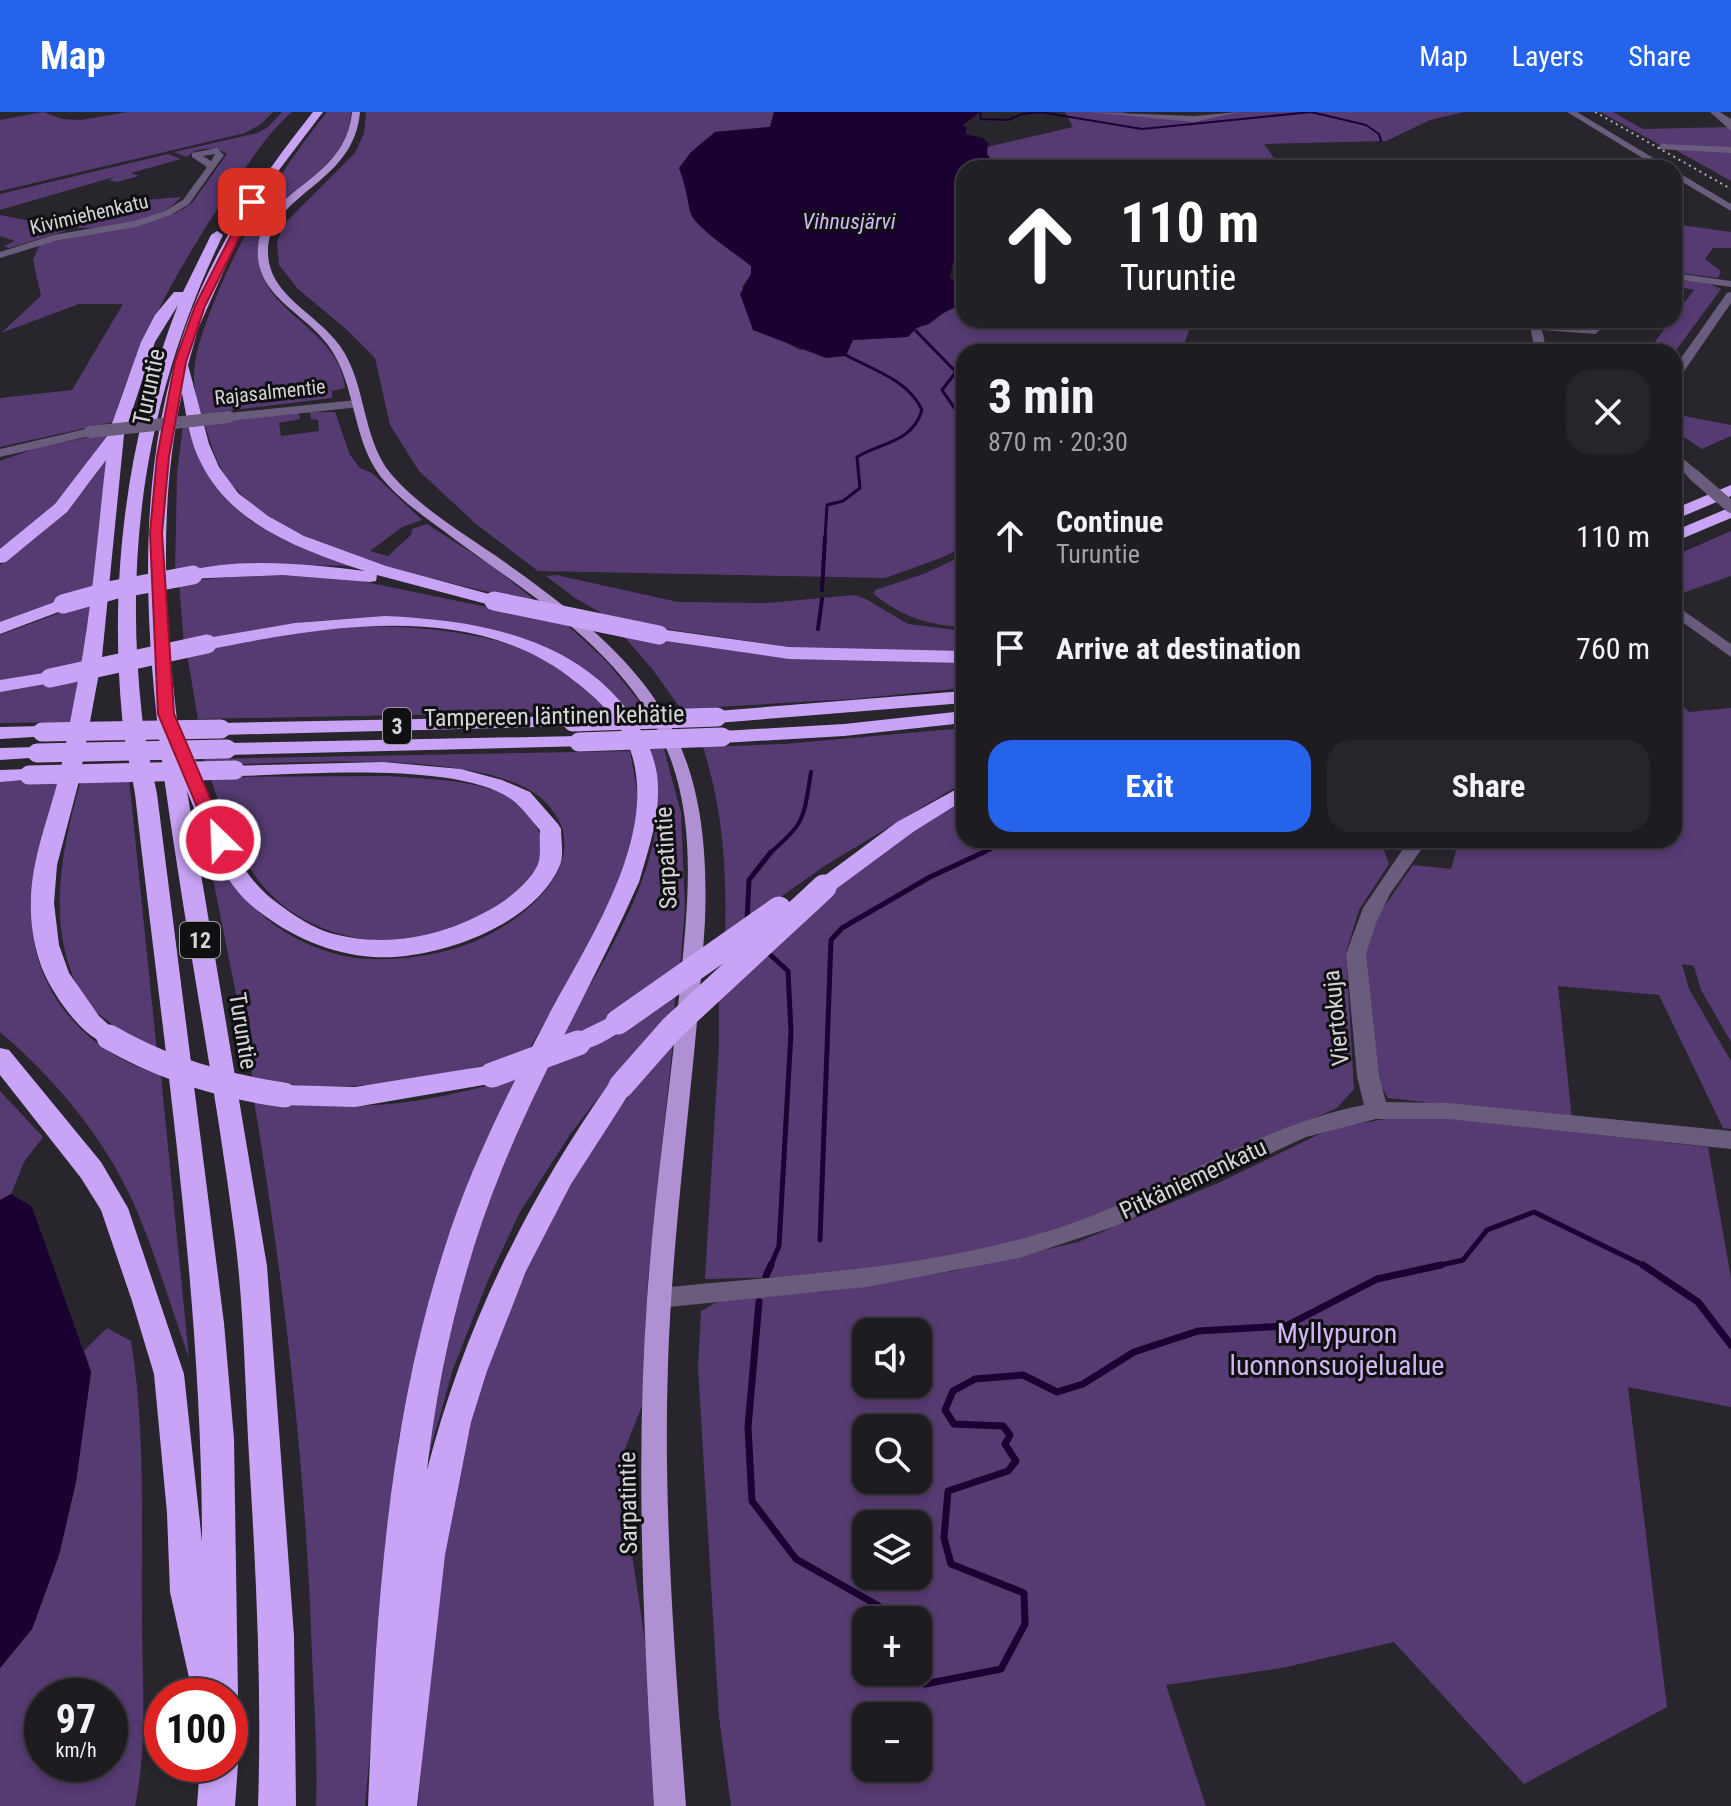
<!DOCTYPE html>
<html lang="en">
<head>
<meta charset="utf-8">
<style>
	body { margin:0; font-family:"Roboto Condensed",sans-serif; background:#26252a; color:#f1f3f6; height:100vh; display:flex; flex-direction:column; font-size:30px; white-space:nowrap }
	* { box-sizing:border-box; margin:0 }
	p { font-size:26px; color:#a1a1a5 }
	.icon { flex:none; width:44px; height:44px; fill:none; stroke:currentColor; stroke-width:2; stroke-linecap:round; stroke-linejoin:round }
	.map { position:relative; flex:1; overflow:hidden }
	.drawer { position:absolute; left:956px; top:232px; width:726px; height:504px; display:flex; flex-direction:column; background:#1e1c21; border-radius:24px; box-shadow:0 4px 12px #0003,0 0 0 2px #3c3a3f }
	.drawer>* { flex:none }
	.top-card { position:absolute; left:956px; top:48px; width:726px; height:168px; border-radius:24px; box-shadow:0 4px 12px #0003,0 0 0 2px #3c3a3f; background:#202124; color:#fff; overflow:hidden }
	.fabs { position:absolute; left:852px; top:1206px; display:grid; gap:16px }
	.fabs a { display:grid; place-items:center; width:80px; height:80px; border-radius:16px; background:#1e1c21; box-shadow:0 4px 12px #0003,0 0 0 2px #3c3a3f; font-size:40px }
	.speed { position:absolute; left:24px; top:1566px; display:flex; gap:16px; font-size:40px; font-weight:700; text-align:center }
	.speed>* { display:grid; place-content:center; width:104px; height:104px; border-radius:50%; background:#1e1c21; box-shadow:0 4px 12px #0003,0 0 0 2px #3c3a3f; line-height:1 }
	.speed small { font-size:20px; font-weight:400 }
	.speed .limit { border:12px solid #d22; background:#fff; color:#111 }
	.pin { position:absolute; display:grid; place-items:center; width:68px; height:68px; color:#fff; margin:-34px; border-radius:16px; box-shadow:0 4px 12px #0006 }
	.me { position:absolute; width:88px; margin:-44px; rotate:336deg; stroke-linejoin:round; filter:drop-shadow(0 0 6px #0008) }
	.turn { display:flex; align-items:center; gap:28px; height:168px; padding:0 32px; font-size:36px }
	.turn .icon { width:104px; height:104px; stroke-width:2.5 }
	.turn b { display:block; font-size:56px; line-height:68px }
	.round { display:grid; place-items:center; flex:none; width:84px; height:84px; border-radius:24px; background:#26252a }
	.head { display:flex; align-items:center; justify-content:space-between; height:136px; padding:0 32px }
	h1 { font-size:48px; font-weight:700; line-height:60px }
	.cta { display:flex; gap:16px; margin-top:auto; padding:16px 32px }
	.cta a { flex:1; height:92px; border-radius:24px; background:#2563eb; color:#fff; font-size:32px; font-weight:700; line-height:92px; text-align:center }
	.cta a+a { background:#26252a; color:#f1f3f6 }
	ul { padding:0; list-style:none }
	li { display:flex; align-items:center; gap:24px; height:112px; padding:0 32px }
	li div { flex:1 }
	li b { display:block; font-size:30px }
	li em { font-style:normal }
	header { display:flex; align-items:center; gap:48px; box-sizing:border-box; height:112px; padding:0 40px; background:#2563eb; color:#fff }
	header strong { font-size:38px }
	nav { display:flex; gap:44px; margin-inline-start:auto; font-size:28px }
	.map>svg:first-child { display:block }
	.green { fill:#553b72; fill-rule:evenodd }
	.water { fill:#1b0032 }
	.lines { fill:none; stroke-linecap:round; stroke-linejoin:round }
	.stream-far4 { stroke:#1b0032; stroke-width:2 }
	.stream-far3 { stroke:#1b0032; stroke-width:3 }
	.stream-far2 { stroke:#1b0032; stroke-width:4 }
	.stream-far1 { stroke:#1b0032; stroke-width:5 }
	.stream { stroke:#1b0032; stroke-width:7 }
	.minor { fill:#6a5c7d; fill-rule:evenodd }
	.major { fill:#ae90d3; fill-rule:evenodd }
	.highway { fill:#c9a4f6; fill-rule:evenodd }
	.rail { stroke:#b1afb4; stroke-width:2; stroke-dasharray:2 4; stroke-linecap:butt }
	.minor-bridge { stroke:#6a5c7d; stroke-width:12 }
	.highway-bridge-far1 { stroke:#c9a4f6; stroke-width:19 }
	.highway-bridge { stroke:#c9a4f6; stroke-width:25 }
	.route { fill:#e11d48; stroke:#92132f; stroke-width:2 }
	.labels { text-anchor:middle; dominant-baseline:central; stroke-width:6; stroke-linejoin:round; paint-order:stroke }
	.far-street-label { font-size:20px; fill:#d7d5d9; stroke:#100f12 }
	.far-water-label { font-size:22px; font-style:italic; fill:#d2b7f5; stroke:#100f12 }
	.shield { fill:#100f12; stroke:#9b9a9d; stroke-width:2 }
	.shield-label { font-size:22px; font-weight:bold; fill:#d7d5d9 }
	.street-label { font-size:24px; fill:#d7d5d9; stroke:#100f12 }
	.near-park-label { font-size:28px; fill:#d1b6f4; stroke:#100f12 }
</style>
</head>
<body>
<header>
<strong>Map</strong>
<nav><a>Map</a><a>Layers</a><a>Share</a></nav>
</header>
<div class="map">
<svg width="1731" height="1694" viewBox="0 0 1731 1694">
	<rect width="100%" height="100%" fill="#28252c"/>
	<path class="green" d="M43,0L62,7L81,8L128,0H273L261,12L245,21L0,79V8Z
		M282,0H292C269,20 252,46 235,71C184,145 139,224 113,310L0,335V286L72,278L123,192H79L1,221L41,184L33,148L40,132L144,112L176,101L192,91L227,42C217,34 195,35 187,45L174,40L257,21L268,15Z
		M327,0H351C350,63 259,96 258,140C257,201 340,215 345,276L332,279V286L201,302C197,290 194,278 194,265C194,243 202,221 210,200C238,127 278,61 327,0Z
		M366,0H774L770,15L715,20L679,56C685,71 687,84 690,99C693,114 736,142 751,154V162L742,175L753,218L776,225L800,238L853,228L908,225C921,210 946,200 964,192V208H1193L1181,240H964V435L941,446L885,466L538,459L476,412L419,359L390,313L375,246L346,217L298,177L279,153L277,131L283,113L355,41L364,21Z
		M1065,0H1123L1131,3L1194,7L1235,0H1464L1430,8L1386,29L1264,32L1281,56H997L987,42V35L1073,15Z
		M1600,0H1613L1643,17L1731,15V37L1660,33Z
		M1672,36L1731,40V69Z
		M168,42L181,47L131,61L139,64L117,70L109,68L114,65L0,98V82Z
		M181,85C160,111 108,117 77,116C80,111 82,103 86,99C96,92 166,86 181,85Z
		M0,103L46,112L74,105L65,119L9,136L4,134L15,129L0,124Z
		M1674,112L1731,120V136H1713L1705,147L1721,159L1718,166L1674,160Z
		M1674,167L1710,172L1721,177L1674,241L1647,240L1694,178L1674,174Z
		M310,300H335L350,343L360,356L372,361L422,408L402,415L370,439L388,444L411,423L412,417L427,412L495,456L538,491C452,471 295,443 235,376C218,358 211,333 204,310L299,301L300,307L279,311L281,324L319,319L318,308L311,307Z
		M1674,302L1731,313V324L1702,337L1684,325Z
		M192,311L228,387L251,409L351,454L263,452L175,461L177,362L183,312Z
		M109,321L66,383L0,442V349L36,336Z
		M110,341L93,480L0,512V453C45,422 81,388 110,341Z
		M1731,419V464L1674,484V444Z
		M964,443V515C928,513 902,505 874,482L875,478L926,461Z
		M262,462L356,468L565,511L606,549L646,598L628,599C575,532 508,520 427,512C394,509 362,506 329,508C281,511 232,523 184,533L179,470Z
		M556,463L678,490L767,491L854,483L866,487L908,512L964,519V542L811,538L679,519L610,506L575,486L546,464Z
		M92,489L87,554L0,570V523Z
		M361,514C432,515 508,520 569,561C584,571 597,587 610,599L198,607L187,542L289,521Z
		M621,521C734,542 849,552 964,549V576L853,587L681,597L653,558Z
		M85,564L75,610L0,611V579Z
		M1674,586L1689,600L1731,596V930L1701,878L1694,854L1682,852L1689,877L1731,949V1017L1723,1016L1659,883L1558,874L1572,1007L1388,986L1377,967L1365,846L1375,808L1413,753L1451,757L1459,728H1674Z
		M964,616V670L826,753L725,824C727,758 723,698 703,635L784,632Z
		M648,637H664L681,701L685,796L680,858L621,900L557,932C593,864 652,781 657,703C658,681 654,659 648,637Z
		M630,639C632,653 636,668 637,682C641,768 567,869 526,943C432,967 350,985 253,967L200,702C216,737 231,773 259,800C282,822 313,837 344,844C379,851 420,846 453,837C500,825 582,771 561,713C554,697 541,683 524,675C449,638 291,652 205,653L204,647Z
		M387,664C425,667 486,667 517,690C536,703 548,732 539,755C536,763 510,790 503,796C494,803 430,826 418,827C369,833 325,824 285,795C245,765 226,711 210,665Z
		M129,666L157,940C132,926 94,905 80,879C45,814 62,735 81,668Z
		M64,668C55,704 36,757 33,792C27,854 61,909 111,941C126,951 145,957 161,964L189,1246C173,1200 158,1152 140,1106C111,1034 59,970 0,920V669Z
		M964,686V728H1380L1389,752L1359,798L1346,840L1354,977L1337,996L1067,1116L981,1139L920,1151L788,1165L705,1167L719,934V883L760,841L883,736Z
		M675,884L674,902L623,954L571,1021L520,1100L488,1168L453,1257L421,1371L459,1175L494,1069L545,954Z
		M673,930L648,1166L642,1294L624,1339L620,1412L632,1442L645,1529L655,1694H418C425,1612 430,1529 440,1447C462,1257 547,1072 673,930Z
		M518,965L482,1037L450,1124L399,1324L365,1694H316C318,1644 314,1593 312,1543C306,1356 284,1172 254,988C289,990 324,994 359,994C412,993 467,980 518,965Z
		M0,979L43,1025L24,1050L11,1082L0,1088Z
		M1385,1007H1453L1708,1035L1731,1166V1295L1628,1275L1667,1595L1524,1672L1394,1530L1282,1556L1166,1573L1206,1694H731L719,1605L698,1255L701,1199L721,1188L827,1179L954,1159L1078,1130L1218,1071L1332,1016ZM866,1220H918V1272H866ZM866,1316H918V1368H866ZM866,1412H918V1464H866ZM866,1508H918V1560H866ZM866,1604H918V1656H866Z
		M107,1216L131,1229C146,1320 141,1413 142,1505C142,1568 148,1632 135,1694H0V1556L32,1517L59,1443L76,1370L91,1260L84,1239ZM42,1584H110V1652H42Z"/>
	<path class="water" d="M774,0H980L963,13L967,16L965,22L983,26L988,31L987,42L997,56H964V121L957,132L950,165L964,180V192L947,198L929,212L916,216L908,225L853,228L846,244L826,246L753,218L740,182L751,162V154C736,141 693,115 690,99C687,84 685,71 679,56L691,40L715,20L770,15Z
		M11,1082L32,1095L91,1260L76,1370L59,1443L32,1517L0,1556V1088Z"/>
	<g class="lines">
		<path class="stream-far4" d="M980,0L981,7L1008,8L1022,2L1040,0L1142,17L1311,0L1366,13L1379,22L1381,29"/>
		<path class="stream-far3" d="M916,219L956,260L942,278L964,310
			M825,427L827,393L843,389L860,376L857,345C882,330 912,331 922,298C908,267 870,257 842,241"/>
		<path class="stream-far2" d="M822,478L825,425
			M818,517L822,487
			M769,742C806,709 803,709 811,660
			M980,742L1010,728"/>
		<path class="stream-far1" d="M747,809L749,768L771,740
			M765,838L788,859L791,920L779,1134L770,1155
			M820,1128L831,828L842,816L930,765L984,740
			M1432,1155L1463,1148L1487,1118L1534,1100L1647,1155"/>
		<path class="stream" d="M1643,1153L1698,1190L1731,1233
			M766,1164L771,1153
			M759,1190L748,1315L752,1389L796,1447L884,1497L890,1508
			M918,1559L925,1572L1001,1557L1025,1512L1024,1481L951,1452L944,1426L948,1379L1008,1359L1016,1349L1005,1332L1010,1323L1003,1314L954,1312L945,1298L953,1279L975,1267L1023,1263L1057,1280L1083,1272L1134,1240L1198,1219L1286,1214L1377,1167L1441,1153"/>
		<path class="minor" d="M1089,0L1194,4L1239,0L1194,10Z
			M1567,0H1577L1670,56H1659Z
			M1710,0H1720L1731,7V19Z
			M1661,32L1731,35V41L1658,37Z
			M217,36L224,43L189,92L171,103L136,115L55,129L0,146V140L53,123L134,109L165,99L183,88L207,55L192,45V41ZM215,42L211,49L203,44Z
			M1674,58L1731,92V99L1674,65Z
			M1674,161L1731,169V175L1674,167Z
			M1731,180V191L1678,268L1674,269V256L1727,181Z
			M1529,208L1592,215L1600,208H1612L1595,222L1542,218L1547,240H1535Z
			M356,288L362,292L360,295L229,309L223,305L229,301Z
			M90,316L96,320L94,323L0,345V337Z
			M1674,339L1699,360V366H1689L1674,350Z
			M1674,492L1731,532V545L1674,504Z
			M1409,728H1428L1390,782L1376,811L1366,842L1379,964L1386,990L1448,991L1731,1019V1037L1448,1007H1376L1306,1025L1116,1114L1019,1146L866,1175L659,1196L650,1193L647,1186L650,1179L659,1176C794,1162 937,1157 1067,1113C1169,1078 1257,1014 1364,993L1357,964L1346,842L1363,796Z"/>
		<path class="major" d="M352,0H360C354,74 267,81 268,141C269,184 318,202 340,234C367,272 361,325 391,362C422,398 468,424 506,451C651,554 712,623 705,809C696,957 673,1103 668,1251C663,1399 675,1547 686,1694H654C644,1526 635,1357 647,1188C654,1083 670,980 680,875C687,800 697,720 671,648C634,546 536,487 453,426C431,409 406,393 387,372C350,333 359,275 328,233C305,201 254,183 258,136C263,75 345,72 352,0Z"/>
		<path class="highway" d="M313,0H323L279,58L242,118L198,217L188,253L209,332L219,355L238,381L268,404L304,424L386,454L500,485L503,489L494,494L377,463L376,469L370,470L282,463L187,467L184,463L187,459C243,445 309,452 365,459C305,439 233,414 202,353C190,331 187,306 182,281C157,398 165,515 180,632L188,634L191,638C212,686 229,753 272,787C286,798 308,813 324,819C385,839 451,824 504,789C516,780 535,764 539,749C541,739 539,728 540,718C532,709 524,698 515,690C463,648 302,663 235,664L228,662L225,658L228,654L383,650L461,657L502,668L530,680L558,712L561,717C561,727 564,743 560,753C535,814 434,849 373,845C330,842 290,824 257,798C221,771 203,718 187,679L267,1154L294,1524L296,1694H258C262,1577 256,1461 249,1344C245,1272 244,1198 235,1126C219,999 195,872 176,746C149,572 126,387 185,217C213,137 260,66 313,0Z
			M217,119L223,123C148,278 123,433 142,604C145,630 152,656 157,682L224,1211L234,1327L238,1584L230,1598V1584H194L192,1579L170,1480L167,1401L154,1262L132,1189L101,1098L81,1066L0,963V936L9,938L101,1050L128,1096L184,1262L202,1430C202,1180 163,930 135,682C131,656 124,630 122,604C109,464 127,324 178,193L155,230L124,323L102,545L79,669L57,753L54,791L59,833L69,861L99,904L122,925L118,931C91,940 54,884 44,861C35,840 30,813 31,790C31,750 47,710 57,672C64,644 69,616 74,589C91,510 97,428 106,348L67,400L6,450L0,451V437L55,392L108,323L141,230L155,203L174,180H183L211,123Z
			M1731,373V384L1674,408V397Z
			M1731,395V406L1674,430V419Z
			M63,487L69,488L72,492L69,496L0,522V510Z
			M385,504C478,508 578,525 634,607C647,627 658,651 658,675C659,708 648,739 639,770C596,867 542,958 502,1057C463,1152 439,1256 427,1358C464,1215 527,1088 612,967L621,964L630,967L634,974L571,1072L526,1159L487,1259L471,1310L445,1443L417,1694H368C376,1507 386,1318 444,1138C468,1060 505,986 543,914C579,845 642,753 637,673C634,621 607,593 568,564C467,488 321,515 207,538L198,532L207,526L295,511Z
			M659,517L789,535L964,539V551L789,547L652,527L650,523L652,519Z
			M50,560L60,566L57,570L0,580V568Z
			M964,579V591L717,611L707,605L717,599Z
			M964,599V611L844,624L722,631L712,625L722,619L844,612Z
			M573,604L583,610L580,614L221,623L211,617L221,611Z
			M42,614L52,620L49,624L0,627V615Z
			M579,624L586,626L589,630L586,634L227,643L217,637L227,631Z
			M37,635L47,641L44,645L0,648V636Z
			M29,657L39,663L36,667L0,670V658Z
			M964,673V688L913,720L832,780H816L813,775L816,770L897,710Z
			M618,901L627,904L631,910L627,916C610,925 588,943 569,937L565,931L569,925Z
			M492,953L501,956L505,963L501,970L355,995L284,993L275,990L271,983L275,976L284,973L355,975Z
			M230,1638L238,1652L235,1694H197L200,1652H230Z"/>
		<path class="rail" d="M1595,0L1731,77"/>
		<path class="minor-bridge" d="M90,320L229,305
			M1694,363L1731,395"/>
		<path class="highway-bridge-far1" d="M494,489L659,523
			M63,492L113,478L193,463
			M50,566L207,532
			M573,610L717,605
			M42,620L221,617
			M579,630L722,625
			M37,641L227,637
			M29,663L235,658"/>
		<path class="highway-bridge" d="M618,910L779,797
			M109,925C164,957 221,974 284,983
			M492,963L578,931
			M621,974L672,916L824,775"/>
	</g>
	<path class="route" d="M252,88L257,90L205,194L186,250L169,345L162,421L174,602L228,728L220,734L211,728L158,602L150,421L157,345L175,250L195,194L248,90Z"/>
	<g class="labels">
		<g class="far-street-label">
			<text transform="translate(89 102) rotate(-13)">Kivimiehenkatu</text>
			<text transform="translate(270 280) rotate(-6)">Rajasalmentie</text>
		</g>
		<g class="far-water-label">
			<text x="849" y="109">Vihnusjärvi</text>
		</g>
		<g class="shield">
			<rect x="383" y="596" width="28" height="36" rx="6"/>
			<rect x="180" y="810" width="40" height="36" rx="6"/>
		</g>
		<g class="shield-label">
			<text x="397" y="614">3</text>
			<text x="200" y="828">12</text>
		</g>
		<g class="street-label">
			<text transform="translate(149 275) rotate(-78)">Turuntie</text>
			<text transform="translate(554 604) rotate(-1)">Tampereen läntinen kehätie</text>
			<text transform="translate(666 746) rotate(-93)">Sarpatintie</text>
			<text transform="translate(1336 906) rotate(-96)">Viertokuja</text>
			<text transform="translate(243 919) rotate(81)">Turuntie</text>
			<text transform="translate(1193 1067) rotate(-25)">Pitkäniemenkatu</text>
			<text transform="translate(628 1391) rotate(-91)">Sarpatintie</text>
		</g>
		<g class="near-park-label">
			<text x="1337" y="1221">Myllypuron<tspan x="1337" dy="32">luonnonsuojelualue</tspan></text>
		</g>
	</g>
</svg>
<div class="fabs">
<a><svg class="icon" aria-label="sound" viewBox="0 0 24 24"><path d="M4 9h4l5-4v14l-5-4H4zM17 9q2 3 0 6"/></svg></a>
<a><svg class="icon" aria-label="search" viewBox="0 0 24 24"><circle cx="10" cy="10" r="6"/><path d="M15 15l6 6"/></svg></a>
<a><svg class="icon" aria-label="layers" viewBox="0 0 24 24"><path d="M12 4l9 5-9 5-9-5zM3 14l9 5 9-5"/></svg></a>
<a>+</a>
<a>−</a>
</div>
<div class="speed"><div>97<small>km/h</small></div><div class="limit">100</div></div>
<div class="pin" style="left:252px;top:90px;background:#d93025"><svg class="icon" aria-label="arrive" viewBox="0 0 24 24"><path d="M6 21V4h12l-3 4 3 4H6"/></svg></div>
<svg class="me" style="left:220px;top:728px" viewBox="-20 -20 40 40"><circle r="17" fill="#e11d48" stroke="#fff" stroke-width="3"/><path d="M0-11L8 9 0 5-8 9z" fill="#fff"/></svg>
<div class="top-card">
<div class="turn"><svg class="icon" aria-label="ahead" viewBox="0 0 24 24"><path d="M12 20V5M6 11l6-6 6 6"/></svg><div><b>110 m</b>Turuntie</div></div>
</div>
<section class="drawer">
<div class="head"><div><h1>3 min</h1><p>870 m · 20:30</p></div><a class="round"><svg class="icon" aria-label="close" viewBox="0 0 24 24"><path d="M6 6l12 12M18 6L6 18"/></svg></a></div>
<ul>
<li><svg class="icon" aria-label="ahead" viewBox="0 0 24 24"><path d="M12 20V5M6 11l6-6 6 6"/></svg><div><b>Continue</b><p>Turuntie</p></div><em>110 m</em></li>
<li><svg class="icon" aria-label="arrive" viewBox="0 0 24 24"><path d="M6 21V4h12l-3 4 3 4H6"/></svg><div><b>Arrive at destination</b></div><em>760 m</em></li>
</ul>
<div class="cta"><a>Exit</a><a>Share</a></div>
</section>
</div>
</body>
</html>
